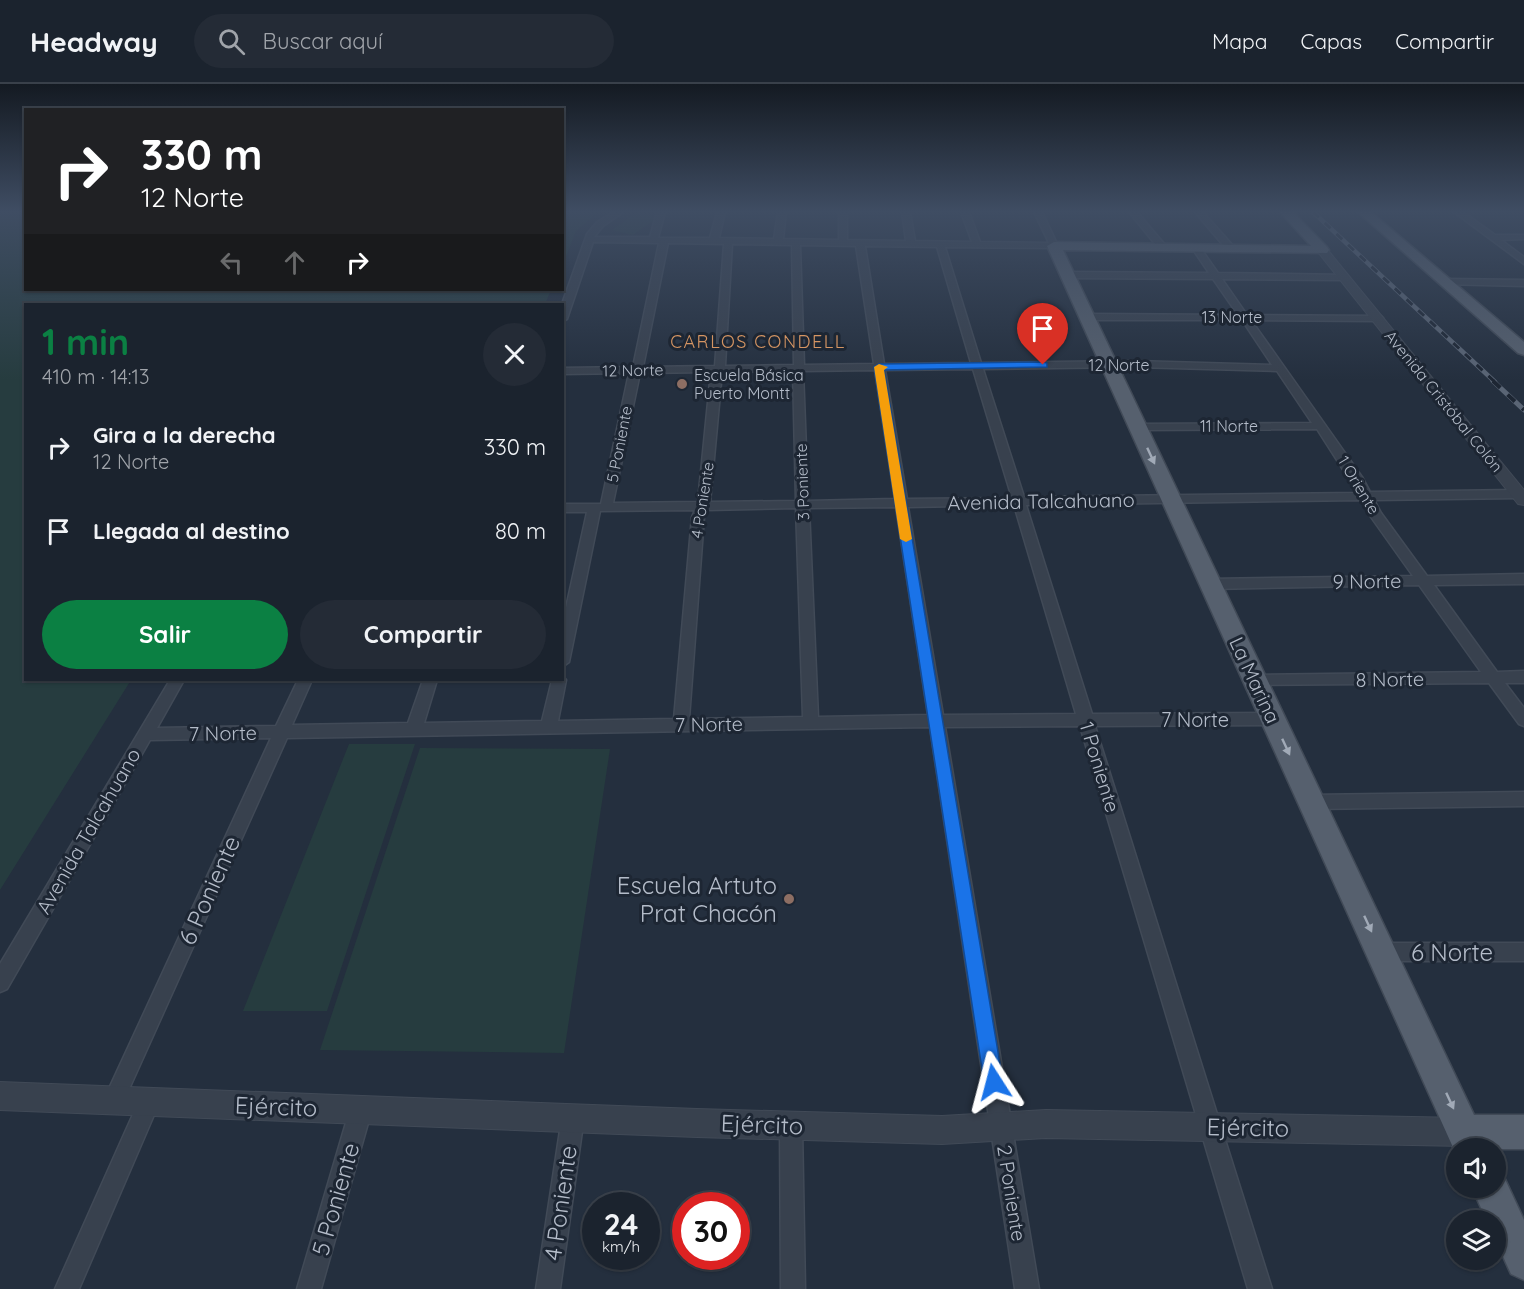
<!DOCTYPE html>
<html lang="es">
<head>
<meta charset="utf-8">
<style>
	body { margin:0; font-family:Quicksand,sans-serif; background:#242b36; color:#f1f3f6; height:100vh; display:flex; flex-direction:column; font-size:22px; white-space:nowrap }
	* { box-sizing:border-box; margin:0 }
	p { font-size:20px; color:#a0a4aa }
	.icon { flex:none; width:33px; height:33px; fill:none; stroke:currentColor; stroke-width:2; stroke-linecap:round; stroke-linejoin:round }
	.map { position:relative; flex:1; overflow:hidden }
	.sheet { position:absolute; left:24px; top:219px; width:540px; height:378px; display:flex; flex-direction:column; background:#1b232e; border-radius:0px; box-shadow:0 2px 4px #0004,0 0 0 2px #39404a }
	.sheet>* { flex:none }
	.guide { position:absolute; left:24px; top:24px; width:540px; height:183px; border-radius:0px; box-shadow:0 2px 4px #0004,0 0 0 2px #39404a; background:#202124; color:#fff; overflow:hidden }
	.fabs { position:absolute; left:1446px; top:1054px; display:grid; gap:12px }
	.fabs a { display:grid; place-items:center; width:60px; height:60px; border-radius:50%; background:#1b232e; box-shadow:0 2px 4px #0004,0 0 0 2px #39404a; font-size:30px }
	.speed { position:absolute; left:582px; top:1108px; display:flex; gap:12px; font-size:30px; font-weight:700; text-align:center }
	.speed>* { display:grid; place-content:center; width:78px; height:78px; border-radius:50%; background:#1b232e; box-shadow:0 2px 4px #0004,0 0 0 2px #39404a; line-height:1 }
	.speed small { font-size:15px; font-weight:400 }
	.speed .limit { border:9px solid #d22; background:#fff; color:#111 }
	.pin { position:absolute; display:grid; place-items:center; width:51px; height:51px; color:#fff; margin:-62px -26px; border-radius:50% 50% 50% 0; rotate:-45deg; box-shadow:0 0 6px #0007 }
	.pin .icon { rotate:45deg }
	.me { position:absolute; width:66px; margin:-33px; rotate:351deg; stroke-linejoin:round; filter:drop-shadow(0 0 4px #0008) }
	.turn { display:flex; align-items:center; gap:21px; height:126px; padding:0 18px; font-size:27px }
	.turn .icon { width:78px; height:78px; stroke-width:2.5 }
	.turn b { display:block; font-size:42px; line-height:51px }
	.lanes { display:flex; align-items:center; height:57px; padding:0 18px; background:#0003; justify-content:center; gap:30px; direction:ltr }
	.lanes .off { opacity:.35 }
	.round { display:grid; place-items:center; flex:none; width:63px; height:63px; border-radius:32px; background:#242b36 }
	.summary { display:flex; align-items:center; justify-content:space-between; height:102px; padding:0 18px }
	h1 { font-size:36px; font-weight:800; line-height:45px; color:#0b8043 }
	.button { display:flex; gap:12px; margin-top:auto; padding:12px 18px }
	.button a { flex:1; height:69px; border-radius:36px; background:#0b8043; color:#fff; font-size:24px; font-weight:800; line-height:69px; text-align:center }
	.button a+a { background:#242b36; color:#f1f3f6 }
	ul { padding:0; list-style:none }
	li { display:flex; align-items:center; gap:18px; height:84px; padding:0 18px }
	li div { flex:1 }
	li b { display:block; font-size:22px }
	li em { font-style:normal }
	header { display:flex; align-items:center; gap:36px; box-sizing:border-box; height:84px; padding:0 30px; background:#1b232e; border-bottom:2px solid #39404a }
	header strong { font-size:28px }
	nav { display:flex; gap:33px; margin-inline-start:auto; font-size:21px }
	.search { width:420px; height:54px; background:#242b36; display:flex; align-items:center; gap:15px; box-sizing:border-box; padding:0 21px; border-radius:33px; color:#a0a4aa; font-size:22px }
	.map>svg:first-child { display:block }
	.green { fill:#263c3f }
	.lines { fill:none; stroke-linecap:round; stroke-linejoin:round }
	.minor-casing { stroke:#414a57; stroke-width:3 }
	.tertiary-casing { stroke:#414a57; stroke-width:2 }
	.primary-casing { stroke:#414a57; stroke-width:3 }
	.minor { fill:#38414e; fill-rule:evenodd }
	.tertiary { fill:#38414e; fill-rule:evenodd }
	.primary { fill:#56606e; fill-rule:evenodd }
	.rail-far1-casing { stroke:#5a6575; stroke-width:4.5 }
	.rail-casing { stroke:#5a6575; stroke-width:5 }
	.rail-far1 { stroke:#1d2633; stroke-width:3; stroke-dasharray:8; stroke-linecap:butt }
	.rail { stroke:#1d2633; stroke-width:4; stroke-dasharray:10; stroke-linecap:butt }
	.oneway { fill:#a1aab7 }
	.route { fill:#1a73e8; stroke:#114b97; stroke-width:1.5 }
	.slow { fill:#f59e0b }
	.education-dot { fill:#8d6e63; stroke:#1d2633; stroke-width:2 }
	.labels { text-anchor:middle; dominant-baseline:central; stroke-width:6; stroke-linejoin:round; paint-order:stroke }
	.far-street-label { font-size:16px; fill:#b4bcc9; stroke:#1d2633 }
	.far-poi-label { font-size:16px; fill:#b4bcc9; stroke:#1d2633; text-anchor:start }
	.far-neighbourhood-label { font-size:18px; letter-spacing:1.5px; fill:#d59563; stroke:#1d2633 }
	.street-label { font-size:20px; fill:#b4bcc9; stroke:#1d2633 }
	.near-poi-label { font-size:24px; fill:#b4bcc9; stroke:#1d2633; text-anchor:end }
	.near-street-label { font-size:24px; fill:#b4bcc9; stroke:#1d2633 }
</style>
</head>
<body>
<header>
<strong>Headway</strong>
<div class="search"><svg class="icon" aria-label="search" viewBox="0 0 24 24"><circle cx="10" cy="10" r="6"/><path d="M15 15l6 6"/></svg>Buscar aquí</div>
<nav><a>Mapa</a><a>Capas</a><a>Compartir</a></nav>
</header>
<div class="map">
<svg width="1524" height="1205" viewBox="0 0 1524 1205">
	<rect width="100%" height="100%" fill="#242f3e"/>
	<path class="green" d="M0,128H25L26,206H551L545,220H26V596H131L0,806Z
		M563,128H598L576,147L563,180Z
		M637,128L658,133L633,151L612,146Z
		M349,660H415L327,927H243Z
		M420,664L610,665L564,969L320,966Z"/>
	<g class="lines">
		<defs>
			<path id="minor" d="M614,128H623L603,142L594,153H650L657,128H665L658,154H710L717,128H725L719,154L774,155L778,128H786L783,155L839,156V128H847V156L906,157L902,128H910L915,157L972,158L961,128H969L980,158L1049,159L1034,128H1042L1058,162L1057,164L945,163L981,279L1135,277L1272,281L1242,236H1086L1081,233L1086,230L1238,231L1213,195L1067,194L1063,191L1067,188L1209,189L1192,164L1196,161L1199,162L1218,189L1347,191L1348,193L1344,196L1222,195L1247,231L1381,232L1383,234L1378,237L1251,236L1362,393L1370,408L1519,406L1524,408L1523,413L1519,414L1374,416L1381,429L1427,492L1524,490V500L1434,501L1497,588L1524,587V599H1505L1524,624V642L1519,640L1489,599L1250,601L1248,597L1250,593L1255,591L1481,588L1419,501L1210,505L1203,500L1210,495L1413,492L1371,433L1362,416L1026,421L1092,630L1273,629L1278,631L1281,635L1278,639L1273,641L1095,642L1272,1205H1248L1080,642L945,643L1039,1205H1015L930,643L287,654L121,1023L114,1027L107,1023L103,1016L107,1009L271,654L150,656L7,905L0,908V880L170,596H184L157,644L276,642L298,596H312L292,641L408,639L423,596H437L424,639L542,637L552,596H562V591L566,596L558,637L674,635L692,433L695,426L600,427L569,578L562,583V542L587,428H562V420H601L629,289L562,290V284L633,283L659,159L593,158L567,235L562,238V220L587,150L597,138ZM668,159L724,160L715,282L643,283ZM732,160L792,161L794,281L725,282ZM800,161L856,162L874,280L804,281ZM865,162L937,163L971,279L884,280ZM1135,283L1277,287L1312,339L1138,340L1132,343L1138,346L1317,345L1358,409L1024,413L983,285ZM973,285L1012,414L907,415L885,286ZM875,286L895,415L808,417L803,287ZM793,287L796,417L710,418L722,288ZM711,288L698,418L613,419L640,289ZM1014,421L1076,630L943,631L908,423ZM896,423L928,631L818,633L809,424ZM796,424L803,633L689,635L704,433L707,426Z
				M1129,128H1137L1166,162V166H1160Z
				M1195,128H1203L1234,163V167H1228Z
				M1454,128H1463L1495,151H1524V155L1501,156L1524,173V180Z
				M1445,195L1524,196V202L1442,200L1441,198Z
				M1524,708V722L1311,725L1305,723L1303,718L1305,713L1311,711Z
				M1381,859H1524V877H1381L1374,874L1372,868L1374,862Z
				M149,1006L156,1010L160,1017L79,1205H55L142,1010Z
				M361,1014L369,1017L372,1025L321,1205H297L350,1025L353,1017Z
				M573,1022L581,1025L584,1033L560,1205H536L562,1033L565,1025Z
				M791,1030L799,1033L802,1041L805,1205H781L780,1041L783,1033Z"/>
			<path id="tertiary" d="M1322,163L1326,164L1524,406V421L1518,420L1318,168L1316,166Z
				M0,998L697,1025L942,1032L1046,1026L1464,1034L1474,1038L1478,1048L1474,1058L1464,1062L1046,1054L942,1060L697,1053L0,1026Z"/>
			<path id="primary" d="M1280,128H1293L1327,163L1329,166L1327,169L1063,166L1474,1031H1524V1065H1456V1070L1047,162L1054,158L1311,162Z
				M1358,128H1371L1524,258V271L1518,269Z
				M1496,1088L1503,1091L1524,1136V1196L1511,1190L1496,1157V1137H1487L1472,1104H1496Z"/>
		</defs>
		<use href="#minor" class="minor-casing"/>
		<use href="#tertiary" class="tertiary-casing"/>
		<use href="#primary" class="primary-casing"/>
		<use href="#minor" class="minor"/>
		<use href="#tertiary" class="tertiary"/>
		<use href="#primary" class="primary"/>
		<defs>
			<path id="rail-far1" d="M1313,128L1495,298"/>
			<path id="rail" d="M1493,297L1524,326"/>
		</defs>
		<use href="#rail-far1" class="rail-far1-casing"/>
		<use href="#rail" class="rail-casing"/>
		<use href="#rail-far1" class="rail-far1"/>
		<use href="#rail" class="rail"/>
	</g>
	<defs><path id="oneway-solid" d="M-6-.8H1V-3.2L6.5 0L1 3.2V.8H-6Z" transform="scale(1.5)"/></defs>
	<g class="oneway">
		<use href="#oneway-solid" transform="translate(1151 372) rotate(65)"/>
		<use href="#oneway-solid" transform="translate(1286 663) rotate(65)"/>
		<use href="#oneway-solid" transform="translate(1368 840) rotate(65)"/>
		<use href="#oneway-solid" transform="translate(1450 1017) rotate(65)"/>
	</g>
	<linearGradient id="sky" x2="0" y2="1"><stop stop-color="#141a22"/><stop offset="0.43" stop-color="#3f4d63"/><stop offset="1" stop-color="#3f4d63" stop-opacity="0"/></linearGradient>
	<rect width="1524" height="296" fill="url(#sky)"/>
	<path class="route" d="M1043,278L1047,279V283L884,286L1003,998L1000,1005L994,1008L987,1005L984,998L874,283L879,280Z"/>
	<path class="slow" d="M879,280L888,283L884,286L912,455L906,458L900,455L874,283Z"/>
	<g class="education-dot">
		<circle cx="682" cy="300" r="6"/>
		<circle cx="789" cy="815" r="6"/>
	</g>
	<g class="labels">
		<g class="far-street-label">
			<text x="1232" y="233">13 Norte</text>
			<text x="1119" y="281">12 Norte</text>
			<text transform="translate(633 286) rotate(-1)">12 Norte</text>
			<text transform="translate(1444 317) rotate(51)">Avenida Cristóbal Colón</text>
			<text x="1229" y="342">11 Norte</text>
			<text transform="translate(619 360) rotate(-79)">5 Poniente</text>
			<text transform="translate(802 398) rotate(-92)">3 Poniente</text>
			<text transform="translate(1359 401) rotate(59)">1 Oriente</text>
			<text transform="translate(702 416) rotate(-81)">4 Poniente</text>
		</g>
		<g class="far-poi-label">
			<text x="694" y="291">Escuela Básica<tspan x="694" dy="18">Puerto Montt</tspan></text>
		</g>
		<g class="far-neighbourhood-label">
			<text x="758" y="257">CARLOS CONDELL</text>
		</g>
		<g class="street-label">
			<text transform="translate(1041 417) rotate(-1)">Avenida Talcahuano</text>
			<text transform="translate(1367 497) rotate(-1)">9 Norte</text>
			<text transform="translate(1390 595) rotate(-1)">8 Norte</text>
			<text transform="translate(1255 596) rotate(65)">La Marina</text>
			<text x="1195" y="635">7 Norte</text>
			<text transform="translate(709 640) rotate(-1)">7 Norte</text>
			<text transform="translate(223 649) rotate(-1)">7 Norte</text>
			<text transform="translate(1100 683) rotate(73)">1 Poniente</text>
			<text transform="translate(88 747) rotate(-60)">Avenida Talcahuano</text>
			<text transform="translate(1012 1109) rotate(81)">2 Poniente</text>
		</g>
		<g class="near-poi-label">
			<text x="777" y="801">Escuela Artuto<tspan x="777" dy="28">Prat Chacón</tspan></text>
		</g>
		<g class="near-street-label">
			<text transform="translate(209 806) rotate(-66)">6 Poniente</text>
			<text x="1452" y="868">6 Norte</text>
			<text transform="translate(276 1022) rotate(2)">Ejército</text>
			<text transform="translate(762 1040) rotate(2)">Ejército</text>
			<text transform="translate(1248 1043) rotate(1)">Ejército</text>
			<text transform="translate(335 1115) rotate(-74)">5 Poniente</text>
			<text transform="translate(560 1119) rotate(-82)">4 Poniente</text>
		</g>
	</g>
</svg>
<div class="fabs">
<a><svg class="icon" aria-label="sound" viewBox="0 0 24 24"><path d="M4 9h4l5-4v14l-5-4H4zM17 9q2 3 0 6"/></svg></a>
<a><svg class="icon" aria-label="layers" viewBox="0 0 24 24"><path d="M12 4l9 5-9 5-9-5zM3 14l9 5 9-5"/></svg></a>
</div>
<div class="speed"><div>24<small>km/h</small></div><div class="limit">30</div></div>
<div class="pin" style="left:1043px;top:281px;background:#d93025"><svg class="icon" aria-label="arrive" viewBox="0 0 24 24"><path d="M6 21V4h12l-3 4 3 4H6"/></svg></div>
<svg class="me" style="left:994px;top:998px" viewBox="-20 -20 40 40"><path d="M0-17L14 15 0 8-14 15z" fill="#1a73e8" stroke="#fff" stroke-width="4"/></svg>
<div class="guide">
<div class="turn"><svg class="icon" aria-label="right" viewBox="0 0 24 24"><path d="M7 20v-9h11M14 6l5 5-5 5"/></svg><div><b>330 m</b>12 Norte</div></div>
<div class="lanes"><svg class="icon off" aria-label="left" viewBox="0 0 24 24"><path d="M17 20v-9H6M10 6l-5 5 5 5"/></svg><svg class="icon off" aria-label="ahead" viewBox="0 0 24 24"><path d="M12 20V5M6 11l6-6 6 6"/></svg><svg class="icon" aria-label="right" viewBox="0 0 24 24"><path d="M7 20v-9h11M14 6l5 5-5 5"/></svg></div>
</div>
<section class="sheet">
<div class="summary"><div><h1>1 min</h1><p>410 m · 14:13</p></div><a class="round"><svg class="icon" aria-label="close" viewBox="0 0 24 24"><path d="M6 6l12 12M18 6L6 18"/></svg></a></div>
<ul>
<li><svg class="icon" aria-label="right" viewBox="0 0 24 24"><path d="M7 20v-9h11M14 6l5 5-5 5"/></svg><div><b>Gira a la derecha</b><p>12 Norte</p></div><em>330 m</em></li>
<li><svg class="icon" aria-label="arrive" viewBox="0 0 24 24"><path d="M6 21V4h12l-3 4 3 4H6"/></svg><div><b>Llegada al destino</b></div><em>80 m</em></li>
</ul>
<div class="button"><a>Salir</a><a>Compartir</a></div>
</section>
</div>
</body>
</html>
